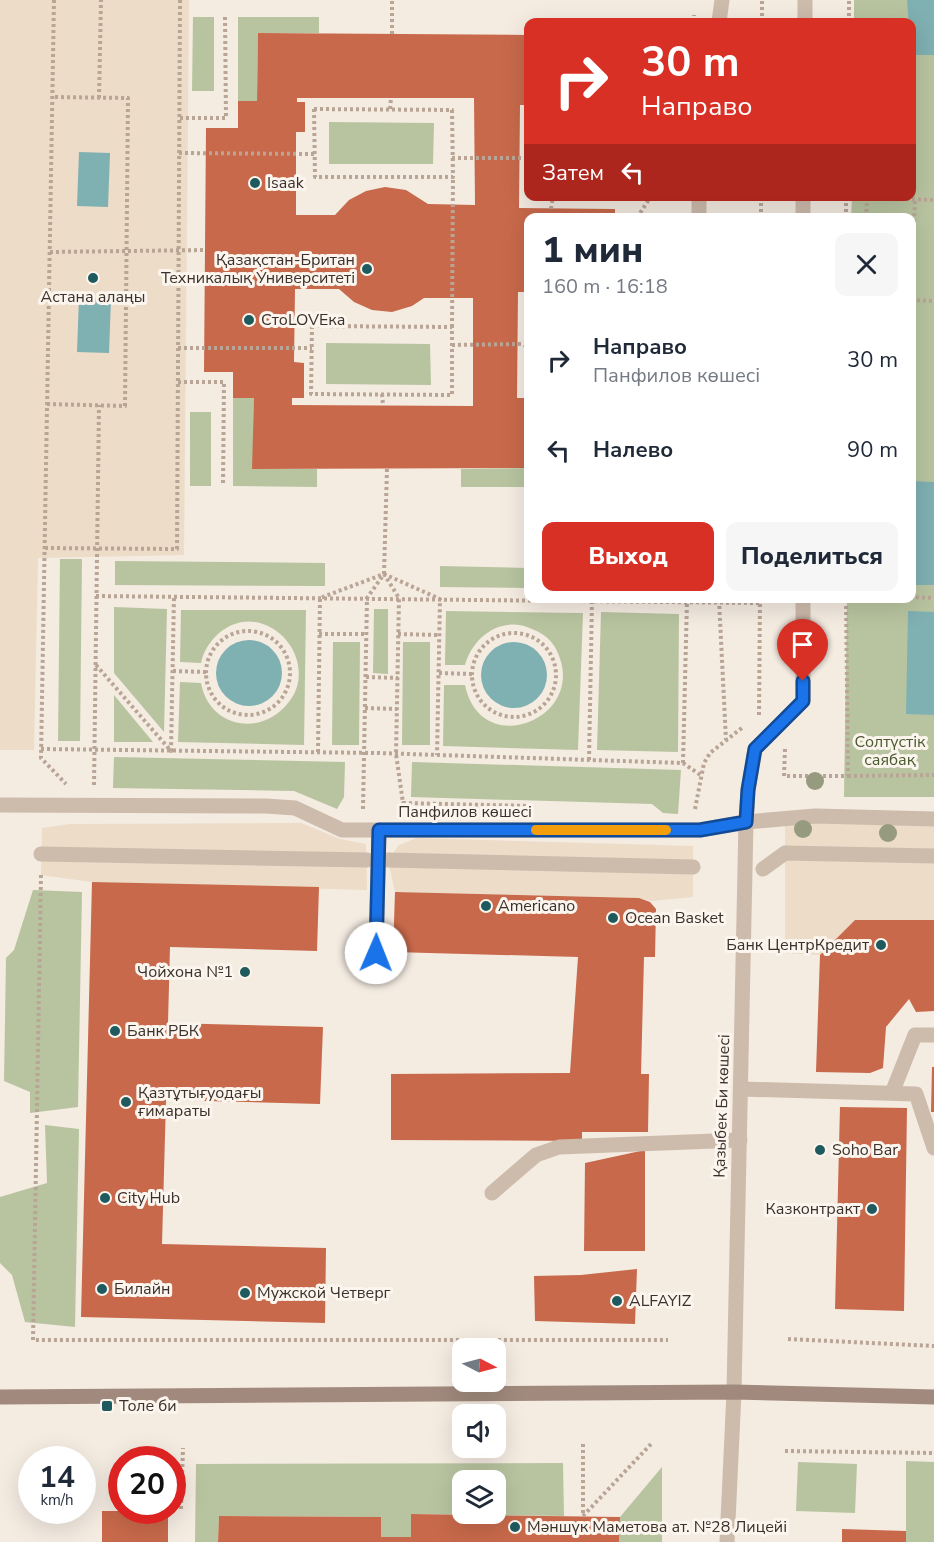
<!DOCTYPE html>
<html lang="ru">
<head>
<meta charset="utf-8">
<style>
	body { margin:0; font-family:"Nunito Sans",sans-serif; background:#f6f6f7; color:#1f2937; height:100vh; display:flex; flex-direction:column; font-size:22px; white-space:nowrap }
	* { box-sizing:border-box; margin:0 }
	p { font-size:20px; color:#747a83 }
	.icon { flex:none; width:33px; height:33px; fill:none; stroke:currentColor; stroke-width:2; stroke-linecap:round; stroke-linejoin:round }
	.map { position:relative; flex:1; overflow:hidden }
	.sheet { position:absolute; left:524px; top:213px; width:392px; height:390px; display:flex; flex-direction:column; background:#fff; border-radius:12px; box-shadow:0 6px 24px #0002 }
	.sheet>* { flex:none }
	.banner { position:absolute; left:524px; top:18px; width:392px; height:183px; border-radius:12px; box-shadow:0 6px 24px #0002; background:#d93025; color:#fff; overflow:hidden }
	.needle { width:39px; rotate:96deg }
	.buttons { position:absolute; left:452px; top:1338px; display:grid; gap:12px }
	.buttons a { display:grid; place-items:center; width:54px; height:54px; border-radius:12px; background:#fff; box-shadow:0 6px 24px #0002; font-size:30px }
	.speed { position:absolute; left:18px; top:1446px; display:flex; gap:12px; font-size:30px; font-weight:700; text-align:center }
	.speed>* { display:grid; place-content:center; width:78px; height:78px; border-radius:50%; background:#fff; box-shadow:0 6px 24px #0002; line-height:1 }
	.speed small { font-size:15px; font-weight:400 }
	.speed .limit { border:9px solid #d22; background:#fff; color:#111 }
	.pin { position:absolute; display:grid; place-items:center; width:51px; height:51px; color:#fff; margin:-62px -26px; border-radius:50% 50% 50% 0; rotate:-45deg; box-shadow:0 0 6px #0007 }
	.pin .icon { rotate:45deg }
	.me { position:absolute; width:66px; margin:-33px; rotate:1deg; stroke-linejoin:round; filter:drop-shadow(0 0 4px #0008) }
	.turn { display:flex; align-items:center; gap:21px; height:126px; padding:0 18px; font-size:27px }
	.turn .icon { width:78px; height:78px; stroke-width:2.5 }
	.turn b { display:block; font-size:42px; line-height:51px }
	.then { display:flex; align-items:center; height:57px; padding:0 18px; background:#0003; gap:12px; font-size:22px }
	.round { display:grid; place-items:center; flex:none; width:63px; height:63px; border-radius:12px; background:#f6f6f7 }
	.head { display:flex; align-items:center; justify-content:space-between; height:102px; padding:0 18px }
	h1 { font-size:36px; font-weight:800; line-height:45px }
	.button { display:flex; gap:12px; margin-top:auto; padding:12px 18px }
	.button a { flex:1; height:69px; border-radius:12px; background:#d93025; color:#fff; font-size:24px; font-weight:800; line-height:69px; text-align:center }
	.button a+a { background:#f6f6f7; color:#1f2937 }
	ul { padding:0; list-style:none }
	li { display:flex; align-items:center; gap:18px; height:90px; padding:0 18px }
	li div { flex:1 }
	li b { display:block; font-size:22px }
	li em { font-style:normal }
	.map>svg:first-child { display:block }
	.green { fill:#b8c4a0; fill-rule:evenodd }
	.plaza { fill:#ecdcc8 }
	.water { fill:#7fb0b2 }
	.building { fill:#c8694b; fill-rule:evenodd }
	.lines { fill:none; stroke-linecap:round; stroke-linejoin:round }
	.path { stroke:#b9a596; stroke-width:4; stroke-dasharray:3 3; stroke-linecap:butt }
	.service { stroke:#cdbbac; stroke-width:15 }
	.pedestrian { stroke:#cdbbac; stroke-width:15 }
	.minor { stroke:#cdbbac; stroke-width:15 }
	.tertiary { stroke:#cdbbac; stroke-width:15 }
	.secondary { stroke:#a18a7d; stroke-width:15 }
	.tree { fill:#969b7f }
	.route-casing { stroke:#114b97; stroke-width:15 }
	.route { stroke:#1a73e8; stroke-width:10 }
	.slow { stroke:#f59e0b; stroke-width:10 }
	.poi-dot { fill:#1f5a5e; stroke:#fbf5ee; stroke-width:2 }
	.labels { text-anchor:middle; dominant-baseline:central; stroke-width:6; stroke-linejoin:round; paint-order:stroke }
	.poi-label { font-size:16px; fill:#3b302b; stroke:#fbf5ee; text-anchor:start }
	.park-label { font-size:16px; fill:#4a5a2e; stroke:#fbf5ee }
	.street-label { font-size:16px; fill:#3b302b; stroke:#fbf5ee }
</style>
</head>
<body>
<div class="map">
<svg width="934" height="1542" viewBox="0 0 934 1542">
	<rect width="100%" height="100%" fill="#f4ebe1"/>
	<path class="green" d="M854,0H934V797H844L847,599L910,598V218L851,217L852,197L910,196V22H854Z
		M193,17H214V91H192Z
		M238,17H319V33H258L257,101H238Z
		M329,122L434,123L433,164H329Z
		M326,343L430,344L431,385L326,384Z
		M233,398H254L253,469H317V487L233,486Z
		M190,412H211V486H190Z
		M528,468V487H461V469Z
		M60,559H82L80,741H58Z
		M115,561L325,563V586L115,585Z
		M440,566L528,568V588L440,587Z
		M114,607L167,609L164,732L114,673Z
		M374,609H388V674L373,673Z
		M181,610H306L304,745L178,742L180,682L201,683C209,727 260,738 288,703C311,676 295,635 263,624C235,614 207,636 201,663L180,662Z
		M446,611L583,613L578,750L443,746L444,685H465C480,758 578,722 561,662C557,646 548,635 532,629C502,615 473,636 465,665H445Z
		M601,612L679,614L678,752L597,750Z
		M333,642H360L359,745H332Z
		M403,642H430V745H402Z
		M114,695L153,742H114Z
		M114,757L345,762L344,797L337,809L294,791L113,788Z
		M412,762L681,770L678,814L663,813L652,804L411,797Z
		M33,890L82,892L78,1107L30,1113V1092L4,1081L6,958L14,950Z
		M45,1125L79,1129L75,1327L25,1322L12,1275L0,1263V1197L47,1183Z
		M906,1461L934,1462V1542H906Z
		M798,1462L857,1464L855,1513L796,1511Z
		M563,1463L564,1516L411,1514V1537H381L380,1517L219,1516L218,1542H195L196,1464ZM462,1480H495V1514H462Z
		M662,1467V1542H619L620,1517Z"/>
	<path class="plaza" d="M0,0H189L184,555L38,558L34,750H0Z
		M804,821L934,825V920H855L820,955L785,953V826Z
		M301,823L340,839L366,844L367,890L92,882L41,875L42,828L70,824Z
		M417,838L693,846V897L651,901L639,898L395,892L388,860L399,845Z"/>
	<path class="water" d="M907,0H934V55H911Z
		M79,152L110,153L108,207L77,206Z
		M79,298L111,299L109,353L77,352Z
		M911,481L934,482V585H911Z
		M908,611L934,612V715L906,714Z
		M216 673a33 33 0 1 1 66 0a33 33 0 1 1-66 0Z
		M481 675a33 33 0 1 1 66 0a33 33 0 1 1-66 0Z"/>
	<path class="building" d="M258,33L528,35V105H520L519,208L615,209V218H528V292H518L517,398H528V468L252,469L254,398H233V372H204L206,128H238V101H257ZM297,98H474L475,205L428,204L406,190L385,187L366,191L349,200L335,215H296V132H305V102H297ZM295,289H339L354,302L372,310L392,312L412,306L424,298H473V406L292,405V398H304V363L294,362Z
		M92,882L319,887L317,951L170,947L168,1023L323,1027L320,1104L166,1100L162,1244L326,1248L325,1323L81,1317Z
		M395,892L639,898L650,902L656,909L655,957H644L641,1074H649L648,1132H582V1141L391,1140V1074L570,1073L578,957L393,952Z
		M855,920H934V1011L916,1012L909,999L886,1027L883,1068L870,1073L816,1072L820,955Z
		M932,1067H934V1112H931Z
		M840,1107L907,1108L904,1311L835,1309Z
		M645,1150V1251H584L585,1163Z
		M637,1269L635,1324L535,1321L534,1276L581,1275Z
		M102,1511H168V1542H102Z
		M411,1514L620,1517L619,1542H218L219,1516L381,1517V1537H411Z
		M842,1529L906,1531V1542H842Z"/>
	<g class="lines">
		<path class="path" d="M54,0L41,758L66,784
			M694,22V15
			M762,22V0
			M849,22V0
			M392,34V0
			M99,98L101,0
			M314,109L452,110L453,177H315Z
			M390,109L391,98
			M180,118H226L225,17
			M179,153L315,154
			M452,158H528
			M846,197L934,200
			M551,209L553,196
			M637,218L651,196
			M761,218V196
			M846,218V197
			M866,218L867,197
			M50,252L205,250
			M911,300L915,200
			M911,300L934,301
			M312,326L452,327V395L311,394Z
			M452,327L453,177
			M452,345L522,344L528,347
			M178,348H312
			M178,382H224L223,486
			M382,394L383,405
			M47,404L125,406L128,98L52,97
			M45,548L177,549L180,0
			M384,574L387,469
			M96,596L760,603
			M910,597L934,598
			M719,600L726,740
			M206 673a42 42 0 1 1 84 0a42 42 0 1 1-84 0Z
			M472 675a42 42 0 1 1 84 0a42 42 0 1 1-84 0Z
			M319,634H366
			M398,634L439,635
			M96,665L171,751L174,597
			M173,671L206,672
			M439,673L472,674
			M366,677L398,678
			M365,708L397,709
			M759,715L760,598
			M41,749L378,753L683,763L702,776
			M785,749L784,776H848L846,598
			M318,752L320,598L384,574L440,599L437,755
			M589,760L592,600
			M683,763L687,600
			M848,776L934,775
			M94,785L99,405
			M363,809L367,598L384,574L399,598L396,754L403,803
			M402,809L403,803L530,806
			M695,809L704,763L710,753L743,727
			M41,875L33,1340H668
			M788,1339L934,1346
			M583,1444V1516L651,1444
			M785,1451L934,1453
			M181,1509L183,1448"/>
		<path class="service" d="M719,22L722,0
			M805,22V0
			M699,218V196
			M803,218V196
			M746,822L748,790L755,749L803,701V598
			M376,953L379,830
			M741,1089L916,1094L934,1148
			M892,1093L915,1035H934
			M492,1193L536,1155L559,1147L740,1140"/>
		<path class="pedestrian" d="M41,854L367,860
			M388,860L693,867
			M763,869L785,853L934,856"/>
		<path class="minor" d="M0,805L266,806L295,808L342,830H700L746,822L815,816L934,819
			M734,1392L746,822"/>
		<path class="tertiary" d="M727,1542L734,1392"/>
		<path class="secondary" d="M0,1397L734,1392L934,1397"/>
	</g>
	<g class="tree">
		<circle cx="815" cy="781" r="9"/>
		<circle cx="803" cy="829" r="9"/>
		<circle cx="888" cy="833" r="9"/>
	</g>
	<g class="lines">
		<defs>
			<path id="route" d="M376,953L379,830H700L746,822L748,790L755,749L803,701V681"/>
		</defs>
		<use href="#route" class="route-casing"/>
		<use href="#route" class="route"/>
		<path class="slow" d="M536,830H666"/>
	</g>
	<g class="poi-dot">
		<circle cx="255" cy="183" r="6"/>
		<circle cx="367" cy="269" r="6"/>
		<circle cx="93" cy="278" r="6"/>
		<circle cx="249" cy="320" r="6"/>
		<circle cx="486" cy="906" r="6"/>
		<circle cx="613" cy="918" r="6"/>
		<circle cx="881" cy="945" r="6"/>
		<circle cx="245" cy="972" r="6"/>
		<circle cx="115" cy="1031" r="6"/>
		<circle cx="126" cy="1102" r="6"/>
		<circle cx="820" cy="1150" r="6"/>
		<circle cx="105" cy="1198" r="6"/>
		<circle cx="872" cy="1209" r="6"/>
		<circle cx="102" cy="1289" r="6"/>
		<circle cx="245" cy="1293" r="6"/>
		<circle cx="617" cy="1301" r="6"/>
		<rect x="101" y="1400" width="12" height="12" rx="3"/>
		<circle cx="515" cy="1527" r="6"/>
	</g>
	<g class="labels">
		<g class="poi-label">
			<text x="267" y="183">Isaak</text>
			<text x="355" y="260" text-anchor="end">Қазақстан-Британ<tspan x="355" dy="18">Техникалық Университеті</tspan></text>
			<text x="93" y="297" text-anchor="middle">Астана алаңы</text>
			<text x="261" y="320">СтоLOVEка</text>
			<text x="498" y="906">Americano</text>
			<text x="625" y="918">Ocean Basket</text>
			<text x="869" y="945" text-anchor="end">Банк ЦентрКредит</text>
			<text x="233" y="972" text-anchor="end">Чойхона №1</text>
			<text x="127" y="1031">Банк РБК</text>
			<text x="138" y="1093">Қазтұтығуодағы<tspan x="138" dy="18">ғимараты</tspan></text>
			<text x="832" y="1150">Soho Bar</text>
			<text x="117" y="1198">City Hub</text>
			<text x="860" y="1209" text-anchor="end">Казконтракт</text>
			<text x="114" y="1289">Билайн</text>
			<text x="257" y="1293">Мужской Четверг</text>
			<text x="629" y="1301">ALFAYIZ</text>
			<text x="119" y="1406">Толе би</text>
			<text x="527" y="1527">Мәншүк Маметова ат. №28 Лицейі</text>
		</g>
		<g class="park-label">
			<text x="890" y="742">Солтүстік<tspan x="890" dy="18">саябақ</tspan></text>
		</g>
		<g class="street-label">
			<text x="465" y="812">Панфилов көшесі</text>
			<text transform="translate(722 1106) rotate(-88)">Қазыбек Би көшесі</text>
		</g>
	</g>
</svg>
<div class="buttons">
<a><svg class="needle" viewBox="-14 -14 28 28"><path d="M0-13l5 13h-10z" fill="#e53935"/><path d="M0 13l5-13h-10z" fill="#747a83"/></svg></a>
<a><svg class="icon" aria-label="sound" viewBox="0 0 24 24"><path d="M4 9h4l5-4v14l-5-4H4zM17 9q2 3 0 6"/></svg></a>
<a><svg class="icon" aria-label="layers" viewBox="0 0 24 24"><path d="M12 4l9 5-9 5-9-5zM3 14l9 5 9-5"/></svg></a>
</div>
<div class="speed"><div>14<small>km/h</small></div><div class="limit">20</div></div>
<div class="pin" style="left:803px;top:681px;background:#d93025"><svg class="icon" aria-label="arrive" viewBox="0 0 24 24"><path d="M6 21V4h12l-3 4 3 4H6"/></svg></div>
<svg class="me" style="left:376px;top:953px" viewBox="-20 -20 40 40"><circle r="19" fill="#fff"/><path d="M0-13L10 11 0 6-10 11z" fill="#1a73e8"/></svg>
<div class="banner">
<div class="turn"><svg class="icon" aria-label="right" viewBox="0 0 24 24"><path d="M7 20v-9h11M14 6l5 5-5 5"/></svg><div><b>30 m</b>Направо</div></div>
<div class="then">Затем<svg class="icon" aria-label="left" viewBox="0 0 24 24"><path d="M17 20v-9H6M10 6l-5 5 5 5"/></svg></div>
</div>
<section class="sheet">
<div class="head"><div><h1>1 мин</h1><p>160 m · 16:18</p></div><a class="round"><svg class="icon" aria-label="close" viewBox="0 0 24 24"><path d="M6 6l12 12M18 6L6 18"/></svg></a></div>
<ul>
<li><svg class="icon" aria-label="right" viewBox="0 0 24 24"><path d="M7 20v-9h11M14 6l5 5-5 5"/></svg><div><b>Направо</b><p>Панфилов көшесі</p></div><em>30 m</em></li>
<li><svg class="icon" aria-label="left" viewBox="0 0 24 24"><path d="M17 20v-9H6M10 6l-5 5 5 5"/></svg><div><b>Налево</b></div><em>90 m</em></li>
</ul>
<div class="button"><a>Выход</a><a>Поделиться</a></div>
</section>
</div>
</body>
</html>
